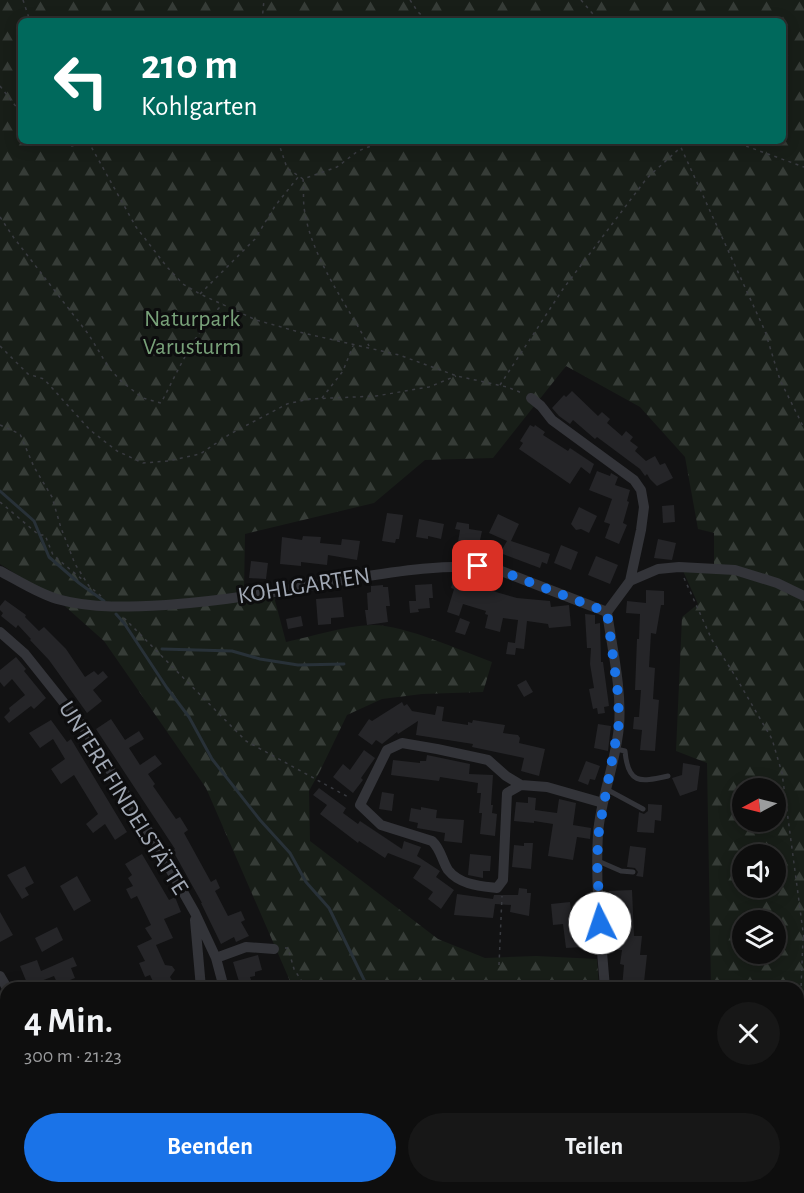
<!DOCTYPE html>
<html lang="de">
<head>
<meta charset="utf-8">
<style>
	body { margin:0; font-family:"Alegreya Sans",sans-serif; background:#171717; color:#f1f3f6; height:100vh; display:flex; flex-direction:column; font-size:22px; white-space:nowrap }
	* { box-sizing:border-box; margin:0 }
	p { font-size:20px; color:#9b9c9e }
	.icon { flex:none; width:33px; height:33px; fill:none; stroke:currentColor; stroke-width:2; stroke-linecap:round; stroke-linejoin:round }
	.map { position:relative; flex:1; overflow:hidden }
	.panel { position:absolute; left:0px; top:982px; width:804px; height:212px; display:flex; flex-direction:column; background:#0e0e0e; border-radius:18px 18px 0 0; box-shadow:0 3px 15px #0003,0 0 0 2px #2e2e2e }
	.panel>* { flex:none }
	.top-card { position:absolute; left:18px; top:18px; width:768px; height:126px; border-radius:9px; box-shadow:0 3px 15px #0003,0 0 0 2px #2e2e2e; background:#00695c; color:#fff; overflow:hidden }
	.needle { width:39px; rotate:263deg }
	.buttons { position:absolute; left:732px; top:778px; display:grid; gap:12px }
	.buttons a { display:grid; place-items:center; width:54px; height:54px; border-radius:50%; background:#0e0e0e; box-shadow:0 3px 15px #0003,0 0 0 2px #2e2e2e; font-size:30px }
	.pin { position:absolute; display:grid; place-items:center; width:51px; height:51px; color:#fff; margin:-26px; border-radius:12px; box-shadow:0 3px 9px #0006 }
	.me { position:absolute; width:66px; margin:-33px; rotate:356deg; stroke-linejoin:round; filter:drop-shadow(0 0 4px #0008) }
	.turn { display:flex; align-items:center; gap:21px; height:126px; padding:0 24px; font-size:27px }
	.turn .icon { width:78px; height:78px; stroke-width:2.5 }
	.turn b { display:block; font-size:42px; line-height:51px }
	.round { display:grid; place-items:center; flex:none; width:63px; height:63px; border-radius:32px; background:#171717 }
	.overview { display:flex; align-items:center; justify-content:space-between; height:102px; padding:0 24px }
	h1 { font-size:36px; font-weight:700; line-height:45px }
	.cta { display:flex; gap:12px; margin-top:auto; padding:12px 24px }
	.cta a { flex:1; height:69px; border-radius:36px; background:#1a73e8; color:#fff; font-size:24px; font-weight:700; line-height:69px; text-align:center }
	.cta a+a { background:#171717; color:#f1f3f6 }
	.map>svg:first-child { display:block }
	.forest { fill:url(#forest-firs); fill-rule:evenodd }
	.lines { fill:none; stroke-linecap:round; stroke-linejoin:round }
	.stream { stroke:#283138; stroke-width:3 }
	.building { fill:#252528 }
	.path { stroke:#393b40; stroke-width:1.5; stroke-dasharray:3 4.5; stroke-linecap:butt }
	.lane { stroke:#333439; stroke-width:5 }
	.street { stroke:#333439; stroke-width:10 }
	.route { stroke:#1a73e8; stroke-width:10; stroke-dasharray:0 18 }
	.labels { text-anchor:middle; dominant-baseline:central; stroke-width:6; stroke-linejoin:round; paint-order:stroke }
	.park-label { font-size:24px; fill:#78a179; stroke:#0d0d0e }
	.street-label { font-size:24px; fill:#a2a9b5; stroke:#0d0d0e }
</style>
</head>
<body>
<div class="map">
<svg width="804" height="1193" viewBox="0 0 804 1193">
	<defs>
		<pattern id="forest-firs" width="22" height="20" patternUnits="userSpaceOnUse" patternTransform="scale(1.5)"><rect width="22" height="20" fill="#181e18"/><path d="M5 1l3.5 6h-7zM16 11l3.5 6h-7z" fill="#363c37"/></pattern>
	</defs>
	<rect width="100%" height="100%" fill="#121213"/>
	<path class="forest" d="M0,0H804V1193H274L273,1188H798V988H711L707,763L676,751L682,617L698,604L683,571L714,570V533L698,529L685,457L640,407L566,366L493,458L425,460L374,503L245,534L244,594L273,593L286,642C314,636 343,626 372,625C402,624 462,651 492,662L483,692L422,694L382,699L347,715L320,771L309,791L310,841L438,939L485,958L536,956L597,959L599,988H293L206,788L104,641L59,601L0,564ZM21,21H783V141H21ZM742,789H776V822H742ZM742,855H776V888H742ZM742,921H776V954H742Z"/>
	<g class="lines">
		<path class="stream" d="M0,491L34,521L49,557L79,583L104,601
			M116,614L124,623L167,688L189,717L212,759L260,820L290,853L306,882L329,908L368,988
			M162,649L232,651L260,659L298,665L344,664"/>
	</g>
	<path class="building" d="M572,391L598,416L602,412L610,419L607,423L622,436L626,431L633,437L630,441L638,447L635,451L646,461L655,456L660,465L665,463L673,478L657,486L650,479L647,474L645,476L640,469L597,437L595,439L573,420L570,424L559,416L552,408L564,395L566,397Z
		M530,425L534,427L535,425L545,432L543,435L568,451L570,448L594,464L590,474L581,467L570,484L519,449L523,443L520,441Z
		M597,471L610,476L611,473L618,477L615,485L630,490L627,501L629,502L623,523L627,525L619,544L605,538L610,524L604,522L612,499L589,490Z
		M674,505L675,522L663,523L662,506Z
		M579,507L597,516L589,533L581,529L576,530L571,524Z
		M387,513L403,515L399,539H396L395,543L382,541Z
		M498,514L519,524L511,541L550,554L547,564L542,562L540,568L500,553L507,541L489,533Z
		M419,519L444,524L441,539L428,536V539L416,537Z
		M457,522L469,524V529L482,531L479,545L473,544L472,550L463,549L464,543L458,542L460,530L455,529Z
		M303,536L321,537L320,543L341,545L342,539L360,541L357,560L328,555L327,565L301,562V566L280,564L282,537L302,540Z
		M658,539L676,543L672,560L654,558Z
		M561,545L578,552L571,570L554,563Z
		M596,556L618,565L610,584L588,575Z
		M251,561L268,563L266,579L249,578Z
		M454,577L482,586V588L517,598L550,601L551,607L569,605L571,626L549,628L548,624L527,621L524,649L516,648L515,655L506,654L508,642L515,643L518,620L503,618L500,632L485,628L488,615L485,614L486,611L463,604L459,616L447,612L454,589L451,588Z
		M432,584L433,598H429L430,608L418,609L419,612L410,613L409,601H416L415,585Z
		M383,585V587H388L390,606H386L388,622L367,625L365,610H368L367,593L371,592V586Z
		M646,590L664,591V605H661L656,634L651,633L649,667L655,668L653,699L659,700L655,751L640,750L642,730L633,729L634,717H639L641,690H635L637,639H639L640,614L626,613L627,601L646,603Z
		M342,597L344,617L331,618V624L318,625L316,599Z
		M5,600L26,615L25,617L39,631L44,627L66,649L85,677L94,671L98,675L103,671L108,677L93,690L102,701L87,713L49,660L30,640L31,639L18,625L16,628L1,616L3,613L0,610V606Z
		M585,614L595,615V624L600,623L601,662H603L609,706L604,707L605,713L598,714L597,708L593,709L589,689L594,688L590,664L591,648H587Z
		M301,616L303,626L288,629L286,619Z
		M460,618L470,622L465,635L455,632Z
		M16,657L26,669L24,671L46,698L34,709L31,706L9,723L4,717L10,711L9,708L25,695L12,679L4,687L0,682V670Z
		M526,680L533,692L524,697L517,685Z
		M402,702L404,706L407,704L412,711L435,715L437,706L444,707L442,721L468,725V722L472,723L473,720L505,725L503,733L518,735L520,738L519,743L545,749L539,776L521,771L524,758L472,747L473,744L416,735L418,721L398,734L397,732L382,744L376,740L372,745L358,735L369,719L372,721Z
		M111,719L125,740L139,731L144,739L129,748L140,765L155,755L162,764L148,774L155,784L153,786L176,819L180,817L188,830L184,833L211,882L216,879L220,888L215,891L228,916L241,911L245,920L241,922L249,936L236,942L234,937L221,944L201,903H202L173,851L175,849L96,729Z
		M51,720L67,742L71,739L127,832L115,840L105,824L93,833L86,824L98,814L74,775L61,784L51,769L65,759L53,739L40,748L29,733Z
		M598,724L611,726L608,751L594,748Z
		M364,750L375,758L361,778L363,780L353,793L333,777L343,764L350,770Z
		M427,755L470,764L469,774L493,775L491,805H493L492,813L497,814L495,836L480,834L482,813H479L481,793H477L478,783L440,777L439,781L391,775L393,760L420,763V761H426Z
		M586,761L600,766L595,780L590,779L588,785L578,781Z
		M683,763L700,766L697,790L680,796L672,778L682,775Z
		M319,788L346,808L343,813L358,824L360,821L402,849L404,841L421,847L417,856L440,871L436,877L454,890L441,909L428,899L433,892L413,878L421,866L388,853L385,858L359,841L358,843L320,814L327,805L313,795Z
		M382,792L394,794L392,811L379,809Z
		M528,797L536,798L535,810L557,813L559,799L576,803L573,825L591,828L590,839L577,837L573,860L548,856L553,824L534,821V823L514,821L516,802L528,803Z
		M648,804L662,805L661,821L655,820L654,833L637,832L639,812L644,814L648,811Z
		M421,807L437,810L436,818L464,820L462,843L444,841L445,833L417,828L418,823L409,821L411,808L421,810Z
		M524,843H533L531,869L512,867L514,845L524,846Z
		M630,846L646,848L643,877L636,876L638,872L635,868L627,867Z
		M142,854L169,900L175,897L181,912L164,919L173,938L156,945L165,965L172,966L175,970L170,977L173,982L159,988H156L150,975L145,977L139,963L145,961L137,946L152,939L145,928L151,925L137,896L131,899L126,889L133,886L128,878L132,875L125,864Z
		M470,854L491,856L490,871H483V878L468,875Z
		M25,866L34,883L25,888L29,895L22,899L7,875Z
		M77,876L91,901L74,911L60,886Z
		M519,888L527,889V893H531L529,916L510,912L511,905L495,904L493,918L454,915L457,894L493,899L494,895H518Z
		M632,890L634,936H642L640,955H647L644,982L636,981V988H622L624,965L620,964L622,950H615V941L622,942L625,915L614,916V911H610L609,891Z
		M570,902L572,918L592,915V923L582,924L583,930L580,931L582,947L566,948L563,924L553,925L551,904Z
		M0,912L13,935L0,942Z
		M57,927L63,940L42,952L35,938Z
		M258,955L262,970L255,972V976L250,977L254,988H241L233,962Z
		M73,957L77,966L71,968L75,978L58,985L54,976L36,983L38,988H29L20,966L37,960L41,971Z"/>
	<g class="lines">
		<path class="path" d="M23,0L30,21
			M410,0L418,12L428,21
			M581,0L599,21
			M262,21L264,0
			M0,86L21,113
			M57,141L72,146L85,141
			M88,141L136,227L167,267L183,284L200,294L256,320L299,332L399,355L457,376L507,387L522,393
			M278,141L287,168L303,179L337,167L358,151L384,141
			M678,141L765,331L780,380L804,428
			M732,141L804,167
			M303,179C304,188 303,198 304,207C310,256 346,303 369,346
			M0,217L14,238L89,335L109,368L122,382L143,398L161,403C179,369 195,331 223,304
			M200,294L255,239L275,206L299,176
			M0,346L28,374L44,379L90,430L117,451L143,463L168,461L200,454L230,434L287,404L309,399L376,396L429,387L456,376
			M500,385L563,289L647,178L680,148
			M322,398L343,371L354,343
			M0,425L20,434L34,467L52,497L61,528L75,564L89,586L101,596
			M0,502L39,535H45L53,555L84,581
			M684,578L712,640L734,674L772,739L782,773L804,939
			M124,618L246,741L350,798
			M803,938L799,1040L804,1080
			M285,948H288L294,969L306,988
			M499,965L502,896
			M655,1188L658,1189L657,1193
			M372,1193L378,1188
			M713,1193L716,1188
			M799,1193L804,1184"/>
		<path class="lane" d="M616,749L625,751C628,785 640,782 668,776
			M606,789L643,809
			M598,861L621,871L633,872"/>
		<path class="street" d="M531,398L541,406L552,420L634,480L641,490L644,507L641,530L630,581L607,612C612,648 622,690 619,726C616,762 601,797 598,833C595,885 601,937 605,988
			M0,571C19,581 37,593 57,599C93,609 130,607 166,605C224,601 281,591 338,581C387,573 447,562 496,569L607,612
			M630,581L658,569L679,567L735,570L777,583L804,596
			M0,632L25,654L84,728L153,839L195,913L216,958L224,988
			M521,785L506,776L488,760L437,749L402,743L387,750L360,805L381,825L432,841C441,849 442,861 448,870C460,885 480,886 497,888L503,880L507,793L521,785L547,787L603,803
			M195,920L201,988
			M216,958L246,947L274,949
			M0,976L7,988
			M102,1188L104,1193
			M264,1188L265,1193
			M12,1193V1188
			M615,1193L617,1188"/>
	</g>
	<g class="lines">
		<path class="route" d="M478,566L496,569L607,612L618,694L619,723L599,830L597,860L600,923"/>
	</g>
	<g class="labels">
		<g class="park-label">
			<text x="192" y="319">Naturpark<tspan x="192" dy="28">Varusturm</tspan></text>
		</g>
		<g class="street-label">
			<text transform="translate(304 586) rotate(-9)">KOHLGARTEN</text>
			<text transform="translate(123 798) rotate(58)">UNTERE FINDELSTÄTTE</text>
		</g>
	</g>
</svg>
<div class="buttons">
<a><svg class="needle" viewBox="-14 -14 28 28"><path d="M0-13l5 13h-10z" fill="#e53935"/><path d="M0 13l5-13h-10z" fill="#9b9c9e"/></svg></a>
<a><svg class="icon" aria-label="sound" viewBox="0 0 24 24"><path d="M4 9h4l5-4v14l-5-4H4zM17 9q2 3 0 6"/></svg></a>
<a><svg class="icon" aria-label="layers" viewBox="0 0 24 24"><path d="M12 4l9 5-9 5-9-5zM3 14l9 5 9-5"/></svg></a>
</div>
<div class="pin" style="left:478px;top:566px;background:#d93025"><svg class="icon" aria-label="arrive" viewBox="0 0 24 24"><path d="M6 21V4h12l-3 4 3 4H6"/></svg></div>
<svg class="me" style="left:600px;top:923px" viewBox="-20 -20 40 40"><circle r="19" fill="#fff"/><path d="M0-13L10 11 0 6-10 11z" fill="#1a73e8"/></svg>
<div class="top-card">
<div class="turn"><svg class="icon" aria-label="left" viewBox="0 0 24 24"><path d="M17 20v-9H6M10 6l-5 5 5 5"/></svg><div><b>210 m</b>Kohlgarten</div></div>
</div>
<section class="panel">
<div class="overview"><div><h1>4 Min.</h1><p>300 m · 21:23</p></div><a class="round"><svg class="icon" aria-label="close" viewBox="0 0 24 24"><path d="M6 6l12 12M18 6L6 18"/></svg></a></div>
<div class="cta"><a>Beenden</a><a>Teilen</a></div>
</section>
</div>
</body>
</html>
